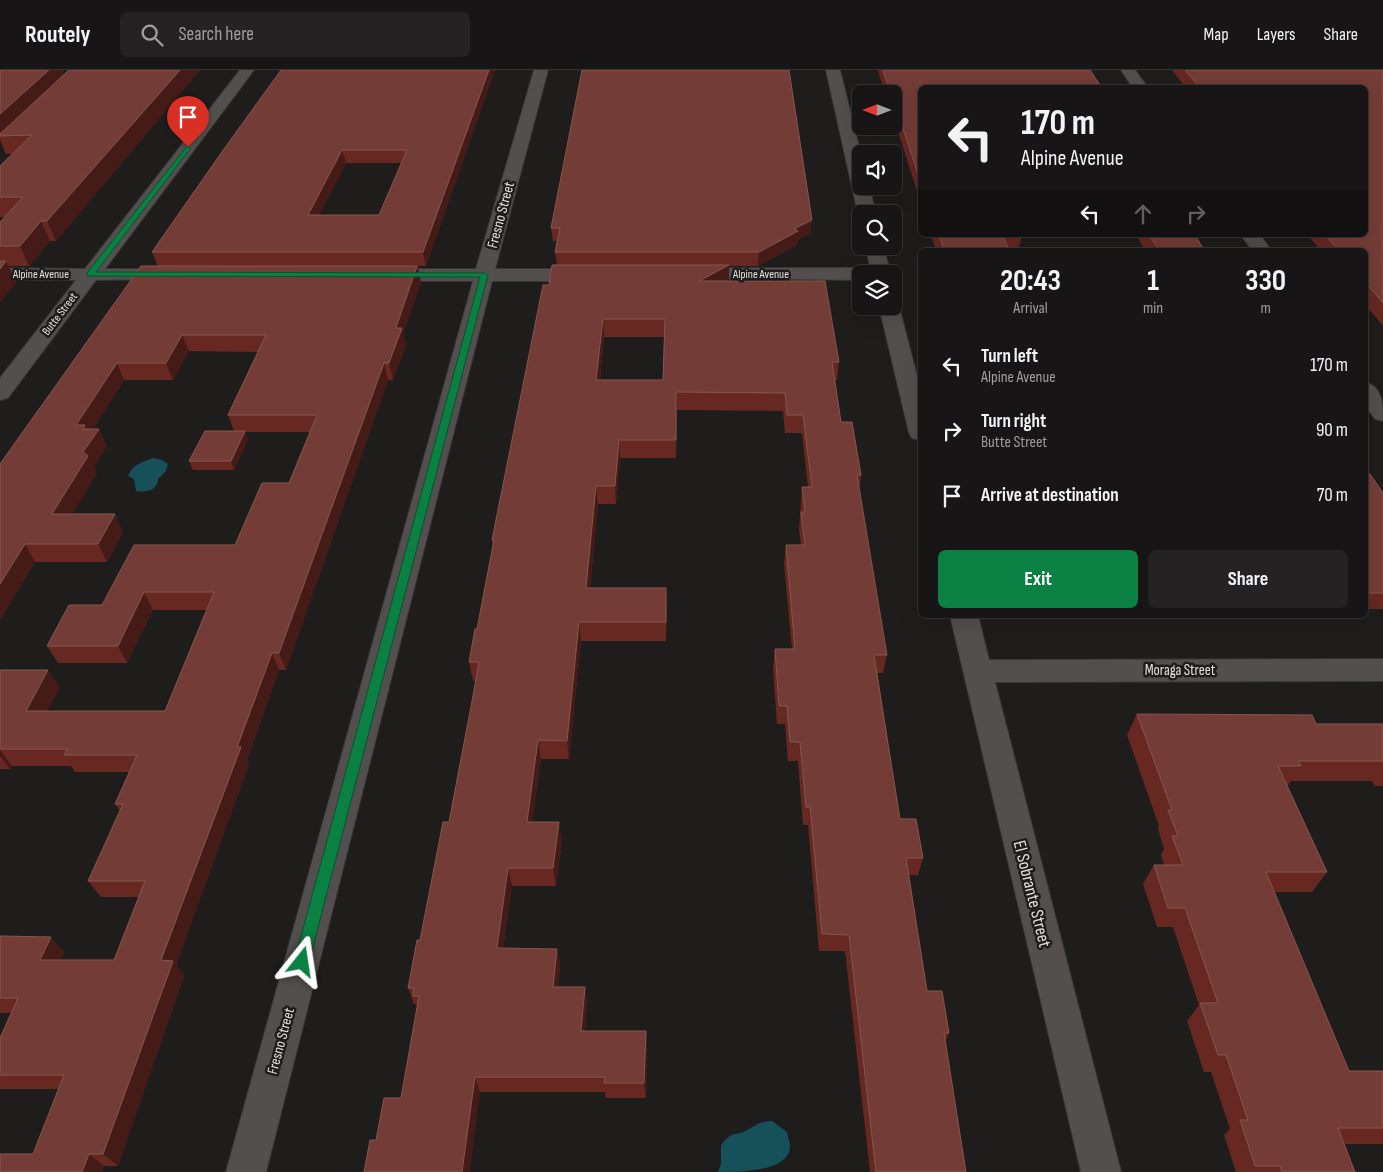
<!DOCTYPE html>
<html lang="en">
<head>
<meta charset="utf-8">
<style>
	body { margin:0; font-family:"Sofia Sans Condensed",sans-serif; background:#242222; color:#f1f3f6; height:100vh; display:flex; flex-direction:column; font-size:19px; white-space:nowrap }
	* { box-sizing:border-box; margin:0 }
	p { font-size:16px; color:#9e9fa0 }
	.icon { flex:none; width:28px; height:28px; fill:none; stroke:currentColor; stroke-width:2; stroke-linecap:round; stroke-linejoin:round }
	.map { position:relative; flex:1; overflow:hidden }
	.drawer { position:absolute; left:918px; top:178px; width:450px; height:370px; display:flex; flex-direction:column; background:#171515; border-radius:8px; box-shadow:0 5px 20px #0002,0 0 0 1px #363434 }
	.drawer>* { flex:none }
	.top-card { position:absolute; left:918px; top:15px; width:450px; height:152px; border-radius:8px; box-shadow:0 5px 20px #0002,0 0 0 1px #363434; background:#171515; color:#f1f3f6; overflow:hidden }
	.needle { width:32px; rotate:270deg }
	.buttons { position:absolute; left:852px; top:15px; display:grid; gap:10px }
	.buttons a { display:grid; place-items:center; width:50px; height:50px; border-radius:8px; background:#171515; box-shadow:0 5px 20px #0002,0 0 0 1px #363434; font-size:25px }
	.pin { position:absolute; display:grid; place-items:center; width:42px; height:42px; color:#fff; margin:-51px -21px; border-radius:50% 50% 50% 0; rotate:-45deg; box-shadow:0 0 5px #0007 }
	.pin .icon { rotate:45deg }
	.me { position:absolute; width:55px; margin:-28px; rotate:15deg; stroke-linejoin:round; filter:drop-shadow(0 0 4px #0008) }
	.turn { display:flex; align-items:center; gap:18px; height:105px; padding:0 20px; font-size:22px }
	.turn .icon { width:65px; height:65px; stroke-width:2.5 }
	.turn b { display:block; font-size:35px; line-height:42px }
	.lanes { display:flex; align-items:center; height:48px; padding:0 20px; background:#0003; justify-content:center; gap:25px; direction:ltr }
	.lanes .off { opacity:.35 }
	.eta { display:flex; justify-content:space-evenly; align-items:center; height:85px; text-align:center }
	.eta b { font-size:30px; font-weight:700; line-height:35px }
	.action { display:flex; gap:10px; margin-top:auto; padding:10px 20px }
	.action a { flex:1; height:58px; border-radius:8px; background:#0b8043; color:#fff; font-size:20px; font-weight:700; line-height:58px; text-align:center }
	.action a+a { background:#242222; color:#f1f3f6 }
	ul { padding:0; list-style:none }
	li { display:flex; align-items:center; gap:15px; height:65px; padding:0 20px }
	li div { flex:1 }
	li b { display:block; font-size:19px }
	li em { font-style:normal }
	header { display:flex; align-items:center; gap:30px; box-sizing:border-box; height:70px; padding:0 25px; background:#171515; border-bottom:1px solid #363434 }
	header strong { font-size:24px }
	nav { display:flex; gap:28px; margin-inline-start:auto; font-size:18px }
	.search { width:350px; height:45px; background:#242222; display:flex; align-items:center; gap:12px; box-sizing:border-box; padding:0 18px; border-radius:8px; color:#9e9fa0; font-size:19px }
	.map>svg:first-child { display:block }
	.water { fill:#165058 }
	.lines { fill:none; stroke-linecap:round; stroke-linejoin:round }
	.street-casing { stroke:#393736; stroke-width:2 }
	.street { fill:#524f4e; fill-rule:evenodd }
	.wall { fill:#662821; fill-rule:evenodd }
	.shaded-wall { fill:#441b17 }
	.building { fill:#743c36; stroke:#855650; fill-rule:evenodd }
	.route { fill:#0b8043; stroke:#07532c }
	.labels { text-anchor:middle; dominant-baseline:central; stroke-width:5; stroke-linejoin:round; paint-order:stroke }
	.far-street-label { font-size:12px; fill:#e2e1e0; stroke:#1f1c1c }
	.street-label { font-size:15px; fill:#e2e1e0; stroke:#1f1c1c }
	.near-street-label { font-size:18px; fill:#e2e1e0; stroke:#1f1c1c }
</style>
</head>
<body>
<header>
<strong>Routely</strong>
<div class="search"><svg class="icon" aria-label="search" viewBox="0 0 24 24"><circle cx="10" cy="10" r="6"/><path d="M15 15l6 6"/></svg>Search here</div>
<nav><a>Map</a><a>Layers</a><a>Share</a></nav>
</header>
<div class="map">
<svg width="1383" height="1102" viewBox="0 0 1383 1102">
	<rect width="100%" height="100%" fill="#1f1c1c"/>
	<path class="water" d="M153,388L162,390L168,394L166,401L158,409C158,420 146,423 136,421L134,409L128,406C132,395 142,392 153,388Z
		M772,1051L787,1062C788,1067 790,1073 790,1078C787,1102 740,1102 718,1102L721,1094V1075C735,1058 735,1068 749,1059C760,1053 758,1052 772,1051Z"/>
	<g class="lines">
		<defs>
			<path id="street" d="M240,0H254L105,199H172L179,201L182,205L179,209L96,210L8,328L0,330V308L76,210H0V198L85,199Z
				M534,0H548L495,199H587L594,201L597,205L594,209L587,211H492L266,1102H226L473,211H383L376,209L373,205L376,201L383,199H476Z
				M826,0H840L861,85V116H869L876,144H861V148L858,144Z
				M1121,0H1135L1148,18H1133Z
				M1241,165H1260L1271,180H1252Z
				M866,176H884L890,204H871Z
				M693,198H861L868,200L870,204H861V210L686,208L683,204L686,200Z
				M894,231L899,236L920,318V370L912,368L909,363L879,236H894Z
				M1365,312C1383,317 1383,335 1383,351L1375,349L1365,335Z
				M950,545H978L989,590L1383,589V611L995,612L1121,1102H1081Z"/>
		</defs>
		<use href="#street" class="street-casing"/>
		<use href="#street" class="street"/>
	</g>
	<path class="wall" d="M0,0H62L64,5L69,0H200L56,171H50L29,196H9L16,212L0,232V152L4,147H0V96L12,84H6L0,70Z
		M495,0L426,196H418L421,212L403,264L406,275L393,310H388L286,600H279L247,690L249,694L176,895L184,906L118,1096H104L102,1102H0L33,1084L59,1019H0V968L11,943H0V866L64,882L61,890H114L139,827H101L88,811L120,741L115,734L129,702H75L71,696H12L10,699H0V600L60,617L47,641H165L207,540H153L127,593H58L47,576L102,535L235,475L289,413L310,362H245L248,370L234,400H193L189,391L234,361L228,345L258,282L189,281L173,310H124L93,359H99L107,376L94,397L97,403L72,444L123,462L107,492H35L0,550V394L158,196L152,182L224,79ZM346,93H401L379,145H319Z
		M878,0H1090L920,18V130L894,50V24H885Z
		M1172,0H1383V256L1365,234V180H1320L1308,165H1365V18H1186Z
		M551,158L811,163L798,170L797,175L758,196H729V211L839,292L837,310H834L841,352L861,405L859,421L887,585L883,603H877L900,749L923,788L918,805H909L927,921L949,963L945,973L966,1102H870L845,881H819L808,755H803L798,691H788L785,654H777L773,598L775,579H792L784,494L786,475H801L799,460L802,417H808L802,363H785L783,341L677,340L676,388H620L616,434H598L590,518L667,537L666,571H581L569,689H541L532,752L562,770L556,816H512L503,878L557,879L560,895L558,917H585L587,933L585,961H646L647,976L646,1028H606L605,1022H480L376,1070L401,1028L417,936L416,934H414L408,918L420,870L449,752L476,611H473L469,592L477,559L493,477L492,470L549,215L557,195L555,182L557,171H553ZM604,267H664L663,310H600Z
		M931,165H1021L1022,166L1018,180H936Z
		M1136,165H1195L1204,180H1145Z
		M1365,404L1383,423V539H1365Z
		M1137,644L1316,654H1383V716H1375L1372,711H1291L1287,716L1327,802L1312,822H1274L1349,1001H1383V1074H1344L1355,1102H1236L1224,1065L1230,1059L1211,1002H1204L1187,951L1199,935L1173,857H1157L1143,814L1154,795H1164L1161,785L1164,779L1158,759L1159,756L1127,665Z"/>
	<path class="shaded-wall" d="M49,0H62L65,9L0,66V44Z
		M180,0H200L56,171L47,151Z
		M489,0H495L426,196L423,182Z
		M342,80L346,93L312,159L308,145Z
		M812,150L811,163L798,170L797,175L758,196L759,182L794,159Z
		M41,151L50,171L29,196L20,176Z
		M6,191L16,212L0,232V199Z
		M729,195V212L699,211Z
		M417,196L421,212L403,264L406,275L393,310L389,293L396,258Z
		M603,249L604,267L598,328L596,310Z
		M182,265L189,281L173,310L166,293Z
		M117,293L124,310L90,364L99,359L107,376L94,397L97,403L62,462L52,444L83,382L76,355Z
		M384,293L388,310L286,600L279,583Z
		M676,322L677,340L676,388Z
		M245,361L248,370L234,400L231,391Z
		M619,370L620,388L616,434L615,416Z
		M596,416L598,434L588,537L586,518Z
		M115,444L123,462L107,492L98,474Z
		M25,474L35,492L0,550V514Z
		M666,518L667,537L666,571Z
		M144,522L153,540L127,593L118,576Z
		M579,552L581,571L569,689L567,671Z
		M272,583L279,600L247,690L249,694L176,895L184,906L118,1096L103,1084L161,890Z
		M48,600L60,617L38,658L26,641Z
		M538,670L541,689L530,770L527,752Z
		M0,680L12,696L10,699L0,686Z
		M559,752L562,770L556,816L553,798Z
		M508,798L512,816L501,895L497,878Z
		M51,867L64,882L55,905L40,890Z
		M557,879L560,895L557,933L553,917Z
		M585,917L587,933L584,976L581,961Z
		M646,961L647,976L646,1028L644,1013Z
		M475,1007L480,1022L470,1102H462Z
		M89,1084L104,1096L102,1102H82Z"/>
	<path class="building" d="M0,0H49L0,44Z
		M69,0H180L47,151H41L20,176H0V152L23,127H0V96L32,65L0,66V64Z
		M281,0H489L423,182H152L224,79ZM342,80H407L379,145H308Z
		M582,0H789L812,150L794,159L798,161L759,182H555L560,158H551Z
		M883,0H1090L1102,18H920V110L894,31V24H891Z
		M1185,0H1383V233L1365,212V180H1338L1325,165H1365V18H1200Z
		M939,165H1021L1022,166H1003L1009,180H944Z
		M1149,165H1195L1204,180H1159Z
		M0,191H6L0,199Z
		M552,195H729L699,211H825L839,292H832L841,352H852L861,405H857L887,585H874L900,749H916L923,788H906L927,921H942L949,963H944L966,1102H876L849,865L822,864L810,737H806L800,672H790L787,636H779L775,579H795L786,475H805L801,442H805L802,417H812L803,345H787L785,323L676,322V370H619L615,416H596L586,518H666V552H579L567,671L538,670L527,752H559L553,798H508L497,878L557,879L553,917H585L581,961H646L644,1013H604L605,1007H475L462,1102H364L370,1070H376L384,1028H401L419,926H413L414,918H408L417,870H420L443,752H449L473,626L479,592H469L475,559H477L494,470H492L543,215H549ZM603,249H665L663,310H596Z
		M141,196H417L396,258H402L389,293H384L279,583H272L237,677H241L161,890L173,891L103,1084H89L82,1102H0V1084H33L64,1005H0V968L18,928H0V866L51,867L40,890H114L145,811H88L123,734H115L137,685H64L67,679H0V600H48L26,641H165L214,522H144L118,576H47L69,535H102L134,475H235L262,413H289L317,345H228L266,265H182L166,293H117L76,355H85L83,359H99L83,382L88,386L52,444H115L98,474H25L0,514V394Z
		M205,361H245L231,391H189Z
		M1365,404H1370L1383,423V523H1365Z
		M1137,644L1312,645L1316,654H1383V691H1298L1301,696H1278L1327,802H1266L1349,1001H1383V1058H1338L1355,1102H1282L1280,1096H1255L1240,1050H1248L1226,985H1218L1200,933H1218L1185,838H1168L1154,795H1183L1172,766H1178L1168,740H1172Z"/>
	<path class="route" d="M188,75L190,79L96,202L484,203L488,205L309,892L307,897L302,899L297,897L294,892L480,207L87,206V203Z"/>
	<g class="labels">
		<g class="far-street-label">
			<text x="41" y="204">Alpine Avenue</text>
			<text x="761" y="204">Alpine Avenue</text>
			<text transform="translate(60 244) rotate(-53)">Butte Street</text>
		</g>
		<g class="street-label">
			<text transform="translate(501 145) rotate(-75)">Fresno Street</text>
			<text x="1180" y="600">Moraga Street</text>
			<text transform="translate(281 971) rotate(-75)">Fresno Street</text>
		</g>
		<g class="near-street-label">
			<text transform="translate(1032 824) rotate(76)">El Sobrante Street</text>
		</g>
	</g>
</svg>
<div class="buttons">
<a><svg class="needle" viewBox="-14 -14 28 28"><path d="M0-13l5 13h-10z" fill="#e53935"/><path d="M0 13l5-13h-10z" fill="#9e9fa0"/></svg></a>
<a><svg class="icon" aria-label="sound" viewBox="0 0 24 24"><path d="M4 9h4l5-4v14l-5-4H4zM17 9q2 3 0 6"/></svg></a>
<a><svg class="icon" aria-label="search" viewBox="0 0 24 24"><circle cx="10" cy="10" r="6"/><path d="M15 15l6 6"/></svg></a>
<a><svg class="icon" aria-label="layers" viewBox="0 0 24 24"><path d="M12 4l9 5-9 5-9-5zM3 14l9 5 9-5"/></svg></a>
</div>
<div class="pin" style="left:188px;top:77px;background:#d93025"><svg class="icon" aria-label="arrive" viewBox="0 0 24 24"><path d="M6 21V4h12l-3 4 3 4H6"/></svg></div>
<svg class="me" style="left:302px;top:892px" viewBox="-20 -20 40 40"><path d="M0-17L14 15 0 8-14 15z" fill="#0b8043" stroke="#fff" stroke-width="4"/></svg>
<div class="top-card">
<div class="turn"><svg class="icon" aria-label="left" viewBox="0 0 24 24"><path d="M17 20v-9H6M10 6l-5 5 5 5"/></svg><div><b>170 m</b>Alpine Avenue</div></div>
<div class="lanes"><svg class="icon" aria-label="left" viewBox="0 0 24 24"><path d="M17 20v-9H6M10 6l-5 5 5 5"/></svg><svg class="icon off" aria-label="ahead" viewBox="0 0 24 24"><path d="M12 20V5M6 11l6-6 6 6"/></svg><svg class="icon off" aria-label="right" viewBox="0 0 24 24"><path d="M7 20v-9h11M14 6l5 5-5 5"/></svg></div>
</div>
<section class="drawer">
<div class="eta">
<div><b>20:43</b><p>Arrival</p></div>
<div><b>1</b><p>min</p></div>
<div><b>330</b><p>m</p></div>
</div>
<ul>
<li><svg class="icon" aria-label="left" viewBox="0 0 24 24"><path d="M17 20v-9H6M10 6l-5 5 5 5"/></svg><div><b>Turn left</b><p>Alpine Avenue</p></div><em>170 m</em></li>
<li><svg class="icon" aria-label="right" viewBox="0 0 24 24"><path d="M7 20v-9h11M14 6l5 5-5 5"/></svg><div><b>Turn right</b><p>Butte Street</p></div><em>90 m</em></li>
<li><svg class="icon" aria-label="arrive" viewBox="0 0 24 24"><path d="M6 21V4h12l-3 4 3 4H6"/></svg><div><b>Arrive at destination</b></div><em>70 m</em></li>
</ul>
<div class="action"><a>Exit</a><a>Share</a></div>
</section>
</div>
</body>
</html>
